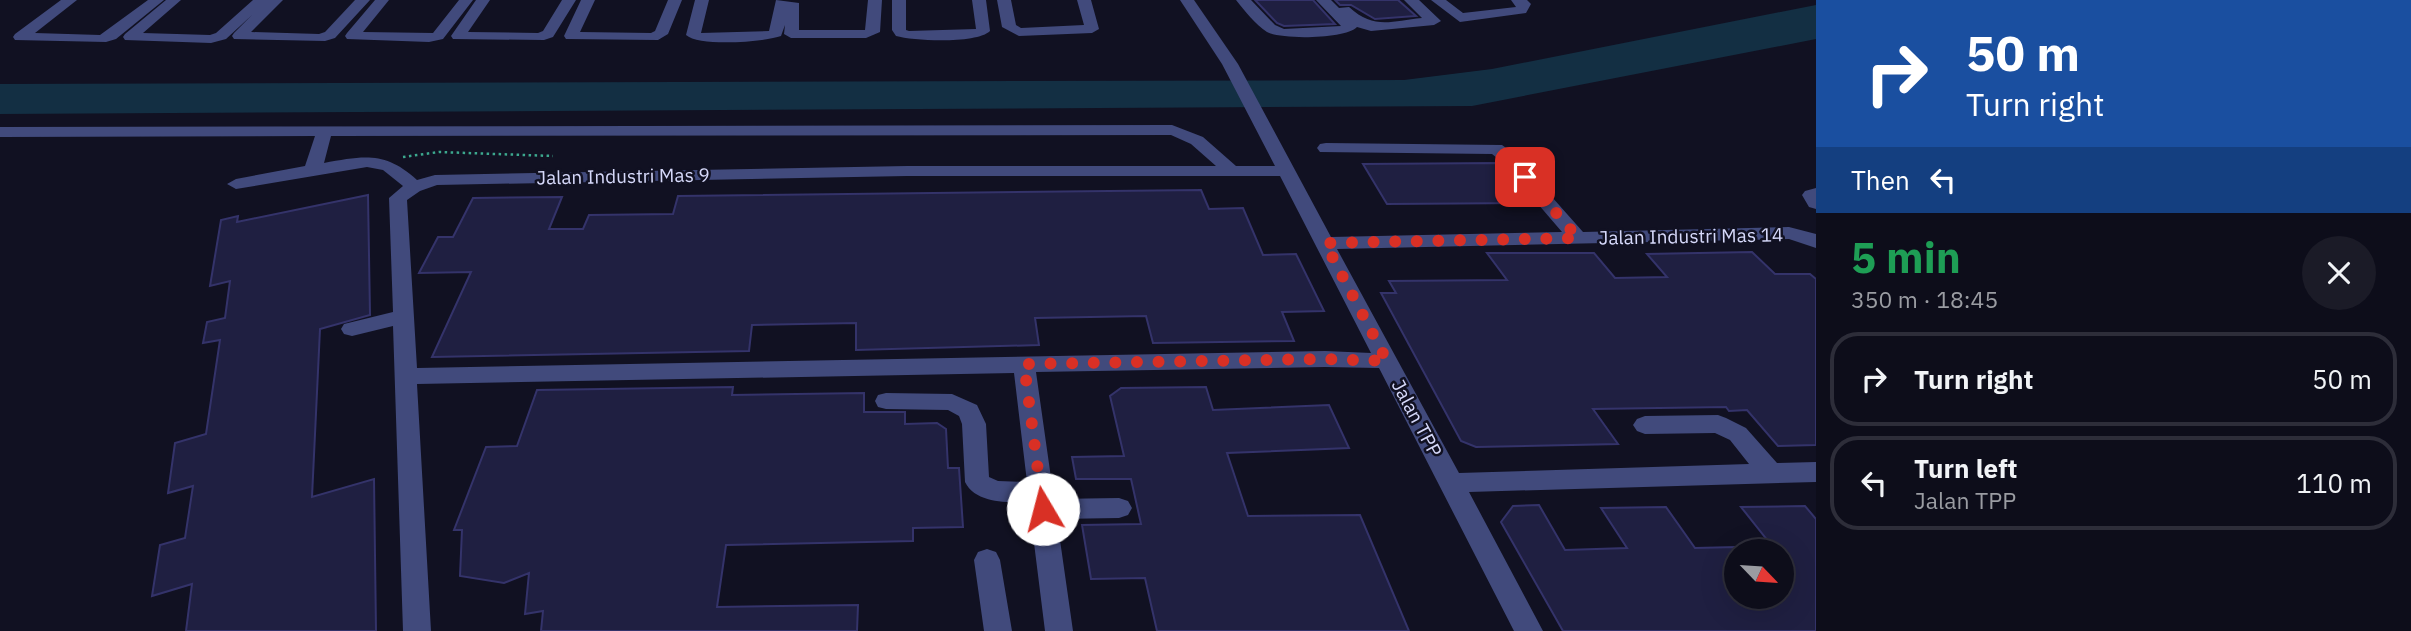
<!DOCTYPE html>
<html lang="en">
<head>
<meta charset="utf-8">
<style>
	body { margin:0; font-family:"IBM Plex Sans",sans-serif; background:#1b1b27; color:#f1f3f6; height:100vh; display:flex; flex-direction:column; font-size:26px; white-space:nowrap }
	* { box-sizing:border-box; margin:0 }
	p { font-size:23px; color:#9a9ca2 }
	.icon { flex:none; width:38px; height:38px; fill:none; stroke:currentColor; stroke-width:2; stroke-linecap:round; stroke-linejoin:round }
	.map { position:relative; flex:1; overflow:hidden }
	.drawer { display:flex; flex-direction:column; background:#0d0d1a; width:595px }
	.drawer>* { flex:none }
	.top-card { background:#1a4fa0; color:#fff; overflow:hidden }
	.needle { width:46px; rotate:115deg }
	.tools { position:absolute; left:1724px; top:539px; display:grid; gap:14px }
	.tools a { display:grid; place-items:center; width:70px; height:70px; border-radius:50%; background:#0d0d1a; box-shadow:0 7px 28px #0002,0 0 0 2px #2d2d39; font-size:35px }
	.pin { position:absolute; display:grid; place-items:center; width:60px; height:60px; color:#fff; margin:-30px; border-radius:14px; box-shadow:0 4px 10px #0006 }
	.me { position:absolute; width:77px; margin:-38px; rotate:352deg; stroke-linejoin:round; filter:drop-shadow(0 0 5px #0008) }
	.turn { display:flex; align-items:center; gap:24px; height:147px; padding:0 35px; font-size:32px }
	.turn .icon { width:91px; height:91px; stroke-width:2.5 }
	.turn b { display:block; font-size:49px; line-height:60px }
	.then { display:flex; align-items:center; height:66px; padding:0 35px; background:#0003; gap:14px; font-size:26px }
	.round { display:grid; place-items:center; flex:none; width:74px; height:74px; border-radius:37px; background:#1b1b27 }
	.summary { display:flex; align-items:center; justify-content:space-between; height:119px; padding:0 35px }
	h1 { font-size:42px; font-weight:700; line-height:52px; color:#1e9e55 }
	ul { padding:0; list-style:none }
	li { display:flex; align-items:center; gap:21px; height:94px; margin:0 14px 10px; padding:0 21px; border:4px solid #2d2d39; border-radius:28px }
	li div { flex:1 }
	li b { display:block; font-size:26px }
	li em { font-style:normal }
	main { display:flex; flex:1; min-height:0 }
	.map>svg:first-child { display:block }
	.water { fill:#132f43 }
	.building { fill:#1f1f41; stroke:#34336a; stroke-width:2 }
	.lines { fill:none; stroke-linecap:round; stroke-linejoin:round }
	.path { stroke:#3ca88e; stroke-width:2.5; stroke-dasharray:2.5 3.5; stroke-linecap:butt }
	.minor { fill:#414a7c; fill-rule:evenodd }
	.route { stroke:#d93025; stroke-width:12; stroke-dasharray:0 21.6 }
	.labels { text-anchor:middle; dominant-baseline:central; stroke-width:5; stroke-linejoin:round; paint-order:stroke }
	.street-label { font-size:19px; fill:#d6d9fa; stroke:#112 }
</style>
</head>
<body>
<main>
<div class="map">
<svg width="1816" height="631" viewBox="0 0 1816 631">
	<rect width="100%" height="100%" fill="#112"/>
	<path class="water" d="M1816,5V39L1472,106L0,114V84L1404,80L1492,69Z"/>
	<path class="building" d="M1255,0H1313L1335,24L1284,26L1277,23Z
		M1335,0H1398L1416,16L1375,19L1351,5H1340Z
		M1499,163L1534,203L1387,204L1363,164Z
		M1201,190L1209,209L1243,208L1263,255L1296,254L1324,311L1282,312L1294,341L1153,343L1146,316L1035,318L1039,345L856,350V323L752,325L749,351L432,357L471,272L419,273L438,237H453L473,198L562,197L549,229H583L589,215L673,214L678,196Z
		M368,195L370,315L320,329L312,497L374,479L376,631H186L192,584L152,596L160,545L185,538L193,486L168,493L175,443L206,434L220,340L203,343L207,322L225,318L230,281L210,286L221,220L238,216L237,222Z
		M1752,252L1775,274H1810L1816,279V445L1778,446L1747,410L1729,411L1726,407L1593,409L1618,444L1476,447L1461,441L1381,293H1396L1389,281L1507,280L1487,253H1594L1615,278L1667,277L1647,254Z
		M733,387L732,395L864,393V412H905V424L937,423L946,429L948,468H959L963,527L913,528V541L726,545L717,607L858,605L857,631H541L543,611L525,614L529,573L504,583L460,576L462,530H454L486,447L517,446L537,390Z
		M1206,387L1213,410L1329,405L1349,448L1227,453L1248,516L1360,515L1409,631H1157L1145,578L1091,579L1082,525L1141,524L1131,479H1076L1072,457L1124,456L1110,396L1121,388Z
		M1539,505L1565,550L1627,548L1601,508L1666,507L1695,548L1736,547V597H1782V551H1776L1741,507L1805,506L1816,519V631H1563L1501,522L1513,506Z"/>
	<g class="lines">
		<path class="path" d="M403,157L439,152L553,156"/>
		<path class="minor" d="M61,0H77L35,33L100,35L148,0H164L116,39L106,42L15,40L13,37L15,34Z
			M166,0H181L143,33L210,35L216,33L253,0H283L251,32L319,34L325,32L355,0H370L335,38L325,41L234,39L232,36L234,33L252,15L226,39L211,43L125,40L123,37L125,34Z
			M375,0H389L363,32L433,33L459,0H473L443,39L429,42L347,39L345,36L347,33Z
			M476,0H490L468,32L538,33L543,31L562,0H576L553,37L544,40L453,39L451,36Z
			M581,0H595L580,32L651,33L655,31L668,0H682L668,34L658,40L566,39L564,36Z
			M695,0H709L701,33L769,31L776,0L799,3V30H865L868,0H882L880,32L866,38H791L784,34L785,25L781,36C764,42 699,47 686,35Z
			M892,0H906V30L909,31L976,29L972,0H986L990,31C977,44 914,41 896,36L892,30Z
			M997,0H1011L1016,25L1021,28L1084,25L1077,0H1091L1099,29L1092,33L1019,36L1002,27Z
			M1180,0H1194L1238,64L1331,237L1562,232L1501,161L1492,154L1320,152L1317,148L1320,144L1326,143L1502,145L1513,153L1583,232L1789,227L1816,234V248L1789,239L1337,249L1459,473L1749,464L1730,440L1715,433L1645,434L1637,431L1633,425L1637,419L1645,416L1718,415L1726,418L1746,428L1777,463L1816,462V482L1469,492L1543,631H1514L1379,368L1325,367L1036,372L1054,499L1119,498L1128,501L1132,508L1128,515L1119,518L1057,519L1073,631H1045L1029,503C1008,502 976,504 965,482L962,424L959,416L948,410L886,409L878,407L875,401L878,395L886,393L952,394L977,405L986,424L989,477L998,481L1027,482L1014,373L417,384L431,631H403L393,326L352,336L344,334L341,329L344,324L393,312L389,198L403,186L383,170L367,167L236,189L227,184L236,179L305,166L315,136L0,137V127L1172,125L1203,137L1236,166H1275L1222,64ZM1171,135L1191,144L1216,166H907L435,175L417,180C385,151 364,156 324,163L331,136ZM907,176H1280L1371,353L1325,351L417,368L407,200L420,191L437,185Z
			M1236,0H1251L1275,25L1284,29L1341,26L1316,0H1331L1339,8L1349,7C1374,30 1391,21 1422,18L1404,0H1419L1441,21L1434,25L1371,31L1357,27C1346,39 1281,40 1267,32C1256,25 1244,10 1236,0Z
			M1431,0H1446L1463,13L1516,7L1511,0H1527L1531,4L1526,13L1460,22Z
			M1816,188V209L1809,207L1802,195L1805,191Z
			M987,549L996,552L1000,560L1012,631H984L974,560L978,552Z"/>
	</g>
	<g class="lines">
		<path class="route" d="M1043,509L1024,364L1325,359L1387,361L1325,243L1578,238L1525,177"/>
	</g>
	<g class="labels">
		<g class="street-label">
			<text transform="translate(623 176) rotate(-1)">Jalan Industri Mas 9</text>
			<text transform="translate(1691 236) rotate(-1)">Jalan Industri Mas 14</text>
			<text transform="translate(1417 418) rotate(62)">Jalan TPP</text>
		</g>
	</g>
</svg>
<div class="tools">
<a><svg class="needle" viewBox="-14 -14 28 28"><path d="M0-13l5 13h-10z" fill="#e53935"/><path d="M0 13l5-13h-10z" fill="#9a9ca2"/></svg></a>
</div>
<div class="pin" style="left:1525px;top:177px;background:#d93025"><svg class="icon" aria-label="arrive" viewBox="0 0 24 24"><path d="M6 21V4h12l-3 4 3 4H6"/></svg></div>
<svg class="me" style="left:1043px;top:509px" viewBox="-20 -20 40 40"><circle r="19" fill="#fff"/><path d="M0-13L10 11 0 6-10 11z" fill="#d93025"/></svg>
</div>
<section class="drawer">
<div class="top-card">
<div class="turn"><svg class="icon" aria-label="right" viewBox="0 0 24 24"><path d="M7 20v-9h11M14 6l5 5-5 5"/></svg><div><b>50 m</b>Turn right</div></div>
<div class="then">Then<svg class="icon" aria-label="left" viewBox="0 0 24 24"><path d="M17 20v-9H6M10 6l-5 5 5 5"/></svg></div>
</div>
<div class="summary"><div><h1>5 min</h1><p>350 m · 18:45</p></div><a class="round"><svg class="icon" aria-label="close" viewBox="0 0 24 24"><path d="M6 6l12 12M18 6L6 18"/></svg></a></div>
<ul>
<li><svg class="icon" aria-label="right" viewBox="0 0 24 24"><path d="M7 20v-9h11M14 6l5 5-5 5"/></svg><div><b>Turn right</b></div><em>50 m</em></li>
<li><svg class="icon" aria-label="left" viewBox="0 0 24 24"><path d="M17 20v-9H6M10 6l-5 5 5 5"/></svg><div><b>Turn left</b><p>Jalan TPP</p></div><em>110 m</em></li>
</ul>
</section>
</main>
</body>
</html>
